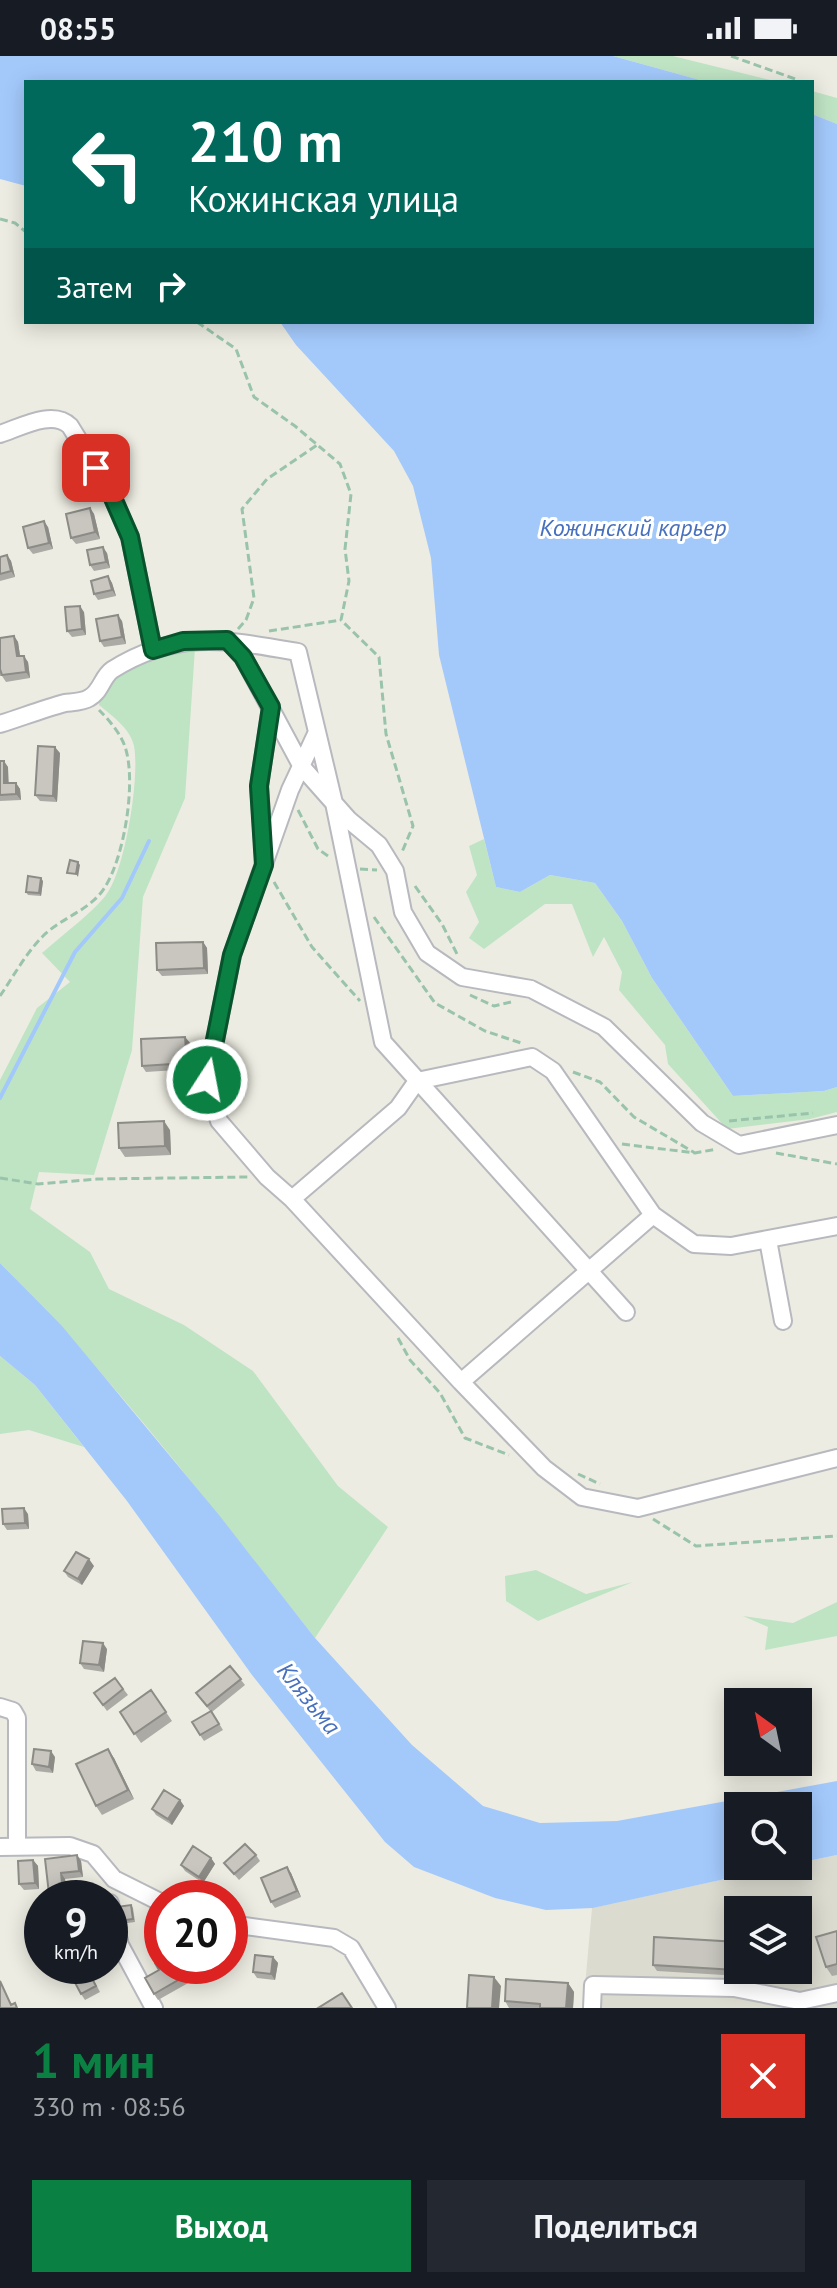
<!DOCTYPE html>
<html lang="ru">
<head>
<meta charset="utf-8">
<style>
	body { margin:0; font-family:"PT Sans",sans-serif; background:#242831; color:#f1f3f6; height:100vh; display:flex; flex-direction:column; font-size:30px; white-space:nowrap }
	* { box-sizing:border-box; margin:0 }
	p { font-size:26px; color:#9ea1a6 }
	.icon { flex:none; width:44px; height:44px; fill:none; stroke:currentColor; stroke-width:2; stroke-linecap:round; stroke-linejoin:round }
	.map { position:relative; height:1952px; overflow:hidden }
	.side { display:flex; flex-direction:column; background:#171b24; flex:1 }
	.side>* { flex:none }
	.guide { position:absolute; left:24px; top:24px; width:790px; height:244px; border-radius:0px; box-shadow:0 4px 20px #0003; background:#00695c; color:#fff; overflow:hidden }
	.needle { width:52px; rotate:327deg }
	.fabs { position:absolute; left:724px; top:1632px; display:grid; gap:16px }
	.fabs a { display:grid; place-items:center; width:88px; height:88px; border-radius:0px; background:#171b24; box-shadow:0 4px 20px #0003; font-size:40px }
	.speed { position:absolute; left:24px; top:1824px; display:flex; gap:16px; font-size:40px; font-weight:700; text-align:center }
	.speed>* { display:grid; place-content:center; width:104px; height:104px; border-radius:50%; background:#171b24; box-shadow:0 4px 20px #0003; line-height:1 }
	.speed small { font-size:20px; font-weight:400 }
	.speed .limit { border:12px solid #d22; background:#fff; color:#111 }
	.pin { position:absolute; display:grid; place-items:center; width:68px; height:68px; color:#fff; margin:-34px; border-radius:16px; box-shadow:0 4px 12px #0006 }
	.me { position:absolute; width:88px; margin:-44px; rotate:11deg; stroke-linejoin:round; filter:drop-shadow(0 0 6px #0008) }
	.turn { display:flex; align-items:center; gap:28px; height:168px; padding:0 32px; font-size:36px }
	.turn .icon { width:104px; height:104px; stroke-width:2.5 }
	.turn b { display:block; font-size:56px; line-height:68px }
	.then { display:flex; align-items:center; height:76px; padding:0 32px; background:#0003; gap:16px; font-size:30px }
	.round { display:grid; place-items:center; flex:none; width:84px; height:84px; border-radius:0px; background:#242831 }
	.overview { display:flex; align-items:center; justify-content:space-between; height:136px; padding:0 32px }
	h1 { font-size:48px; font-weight:600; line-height:60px; color:#0b8043 }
	.button { display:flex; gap:16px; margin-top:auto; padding:16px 32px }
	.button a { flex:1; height:92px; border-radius:0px; background:#0b8043; color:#fff; font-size:32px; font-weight:600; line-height:92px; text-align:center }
	.button a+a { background:#242831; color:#f1f3f6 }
	.status { display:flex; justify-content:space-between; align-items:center; height:56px; padding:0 40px; background:#171b24; direction:ltr }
	.status svg { height:22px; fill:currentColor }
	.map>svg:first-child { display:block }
	.education { fill:#dcdbd0; fill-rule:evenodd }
	.green { fill:#bfe4c4 }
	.water { fill:#a3c9fb }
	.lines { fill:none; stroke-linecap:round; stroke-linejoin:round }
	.stream { stroke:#a3c9fb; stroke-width:4 }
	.minor-casing { stroke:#b7b9be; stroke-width:20 }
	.path { stroke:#99c4ab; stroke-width:3; stroke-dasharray:8 4; stroke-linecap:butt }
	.minor { stroke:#fff; stroke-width:16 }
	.wall { fill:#acaaa4 }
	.shaded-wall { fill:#8c8b86 }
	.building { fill:#c8c6bf; stroke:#8c8b86; stroke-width:2 }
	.route-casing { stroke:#07532c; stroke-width:20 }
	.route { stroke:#0b8043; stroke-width:14 }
	.labels { text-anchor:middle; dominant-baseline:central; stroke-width:6; stroke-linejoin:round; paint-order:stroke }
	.water-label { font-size:24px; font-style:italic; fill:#4770be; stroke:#fff }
</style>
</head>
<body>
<div class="status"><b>08:55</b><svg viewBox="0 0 49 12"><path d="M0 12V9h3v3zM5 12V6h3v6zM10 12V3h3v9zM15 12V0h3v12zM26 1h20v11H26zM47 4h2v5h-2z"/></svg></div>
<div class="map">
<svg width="837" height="1952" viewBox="0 0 837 1952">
	<rect width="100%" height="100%" fill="#edece2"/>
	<path class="education" d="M837,1799V1952H583L592,1852L785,1810H798V1807ZM738,1854H798V1914H738Z"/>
	<path class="green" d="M613,0H673L778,26H707Z
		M812,35L837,42V68L812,58Z
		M195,592L185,742L143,841L132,994L94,1119L39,1116L30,1153L90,1196L109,1233L184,1269L253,1315L338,1430L388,1471L315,1582C214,1454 114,1323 0,1207V1024L37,952L70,926L42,897C60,881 92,857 106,839C125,815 140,721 134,690C130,672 112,660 99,649C105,612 164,597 195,592Z
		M484,783L496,831L520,836L550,819L595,827L622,865L652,922L733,1040L824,1035L837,1031V1056L810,1063L727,1073L668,1008L665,989L619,934L622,916L604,881L593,901L572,848H545L484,893L469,882L479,866L466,836L477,819L469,790Z
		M0,1300L35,1329L84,1391L29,1374L0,1378Z
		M536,1514L586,1538L633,1526L538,1565L506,1545L505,1520Z
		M837,1546V1580L765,1594L768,1571L743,1560L793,1567Z"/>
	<path class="water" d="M0,0H613L707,26H26V130L0,123Z
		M812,58L837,68V1031L824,1035L733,1040L652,922L622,865L595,827L550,819L520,836L496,831L439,599L431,502L413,430L394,395L296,289L280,266H812Z
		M0,1207L62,1270L219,1459L315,1582L412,1689L483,1750L540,1767L617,1765L837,1725V1799L798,1807V1750H738V1810H785L593,1852L546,1854L495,1842L414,1811L385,1786L252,1619L127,1445L35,1329L0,1300Z"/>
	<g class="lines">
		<path class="stream" d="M0,1042L75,896L122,842L149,785"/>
		<defs>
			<path id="minor" d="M0,378C21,371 53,353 70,370L109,433L130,481L153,594
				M227,584L243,601L302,711L349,764L379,789L395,815L403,856L427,897L462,921L531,933L604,971L702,1067L739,1089L837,1069
				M0,668C22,661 43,653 65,647C73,646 83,646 89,642C101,636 102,621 112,614C177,573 228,584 298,596L334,747L383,986L626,1256
				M264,800L259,730L271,651
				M292,1143L398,1052L417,1025L532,1001L553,1015L653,1159L461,1326L292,1143L267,1121L219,1065L207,1024L232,899L290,734L317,676
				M653,1159L694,1188L731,1190L837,1170
				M768,1184L783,1265
				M461,1326L544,1412L582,1441L638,1452L837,1402
				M0,1651L13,1655L17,1662V1790
				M0,1791L70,1790L93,1798L114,1823L162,1847
				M110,1847L120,1889L154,1952
				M230,1868L334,1882L351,1892L387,1952
				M592,1952L593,1929L734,1932L800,1945L837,1937"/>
		</defs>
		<use href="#minor" class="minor-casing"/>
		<path class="path" d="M731,0L798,24
			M0,163L15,167L26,176
			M197,266L236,293L254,341L295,370L340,408L351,438L345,493L349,525L341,564L379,601L386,678L413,770L402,796
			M238,573L246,564L254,542L242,453L267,423L317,389
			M269,575L341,564
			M298,754L318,793L328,800
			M360,813L377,814
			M274,826L312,891L360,945
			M415,830L442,868L457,898
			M374,861L435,947L485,975L521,987
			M470,939L494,950L511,946
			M0,940C13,921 26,897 43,880C61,862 91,854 105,831C124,801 136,729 126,694C122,679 110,665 99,654
			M573,1016L600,1026L634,1061L695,1097
			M729,1065L813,1057
			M622,1088L695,1097L717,1093
			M776,1097L837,1108
			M0,1122L38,1128L97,1123L248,1121
			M398,1282L410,1304L440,1337L465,1382L509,1399
			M578,1418L600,1428
			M653,1463L696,1490L837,1480"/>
		<use href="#minor" class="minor"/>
	</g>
	<path class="wall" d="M90,452L94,458L100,483L76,488L71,482Z
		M48,471L53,493L33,498L28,492Z
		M107,497L110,512L94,515L90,509Z
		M7,499L11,505L15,521L0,525V501Z
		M108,520L112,527L116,540L98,544L94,538Z
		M84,556L86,579L72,581L67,575Z
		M122,565L126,588L104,591L100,585Z
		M14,580L18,586L20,600L28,606L30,622L6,626L2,620H0V582Z
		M60,697L57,746L40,745L35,739Z
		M0,705L8,711V727H16L20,733L21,744L0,745Z
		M43,825L41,840L28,839L26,836Z
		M203,886L207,892L208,918L162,920L157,914Z
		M185,981L190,987L191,1013L146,1016L142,1010Z
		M170,1074L171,1099L125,1101L119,1092Z
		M28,1458L29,1473L7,1474L3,1468Z
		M94,1510L82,1529L68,1521L64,1515Z
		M107,1593L104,1616L84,1613L80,1607Z
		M230,1610L245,1629L212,1656L223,1674L204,1685L200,1679L210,1655L196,1637Z
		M115,1622L128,1639L107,1655L94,1637Z
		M151,1634L172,1665L141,1687L120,1656Z
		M55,1701L53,1717L36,1715L32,1708Z
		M114,1702L134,1743L102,1759L96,1750Z
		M180,1744L184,1750L172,1769L156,1759L152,1753Z
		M77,1799L81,1805L83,1821L65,1823L68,1842H52L49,1838L45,1803Z
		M256,1799L260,1805L239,1824L224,1807Z
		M211,1802L215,1808L203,1827L185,1815L181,1809Z
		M33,1804L38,1810L39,1833L24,1834L19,1828Z
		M291,1817L301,1841L275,1852L271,1846Z
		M131,1849L133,1852L135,1866L120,1868L118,1865Z
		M837,1875V1919L832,1920L826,1911Z
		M42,1879V1898H40L36,1892Z
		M738,1886L741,1920L657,1915L653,1909Z
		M273,1901L278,1907L275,1924L257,1922L253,1916Z
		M162,1910H181L190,1926L158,1944L154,1938Z
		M91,1919L100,1936L85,1944L81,1938Z
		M568,1927L574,1936L573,1952H509L505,1945Z"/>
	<path class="shaded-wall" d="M90,452L94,458L100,483L95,476Z
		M44,465L48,471L53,493L49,487Z
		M103,491L107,497L110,512L106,506Z
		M7,499L11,505L15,521L11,515Z
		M108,520L112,527L116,540L112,534Z
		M80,550L84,556L86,579L82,573Z
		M118,559L122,565L126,588L122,581Z
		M14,580L18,586L21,606L17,600Z
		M24,600L28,606L30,622L26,616Z
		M55,691L60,697L57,746L53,740Z
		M4,705L8,711L9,733L4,727Z
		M16,727L20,733L21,744L16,738Z
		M78,806L80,809L78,821L76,818Z
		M41,822L43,825L41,840L39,837Z
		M203,886L207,892L208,918L204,912Z
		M185,981L190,987L191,1013L187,1007Z
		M164,1065L170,1074L171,1099L165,1090Z
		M24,1452L28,1458L29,1473L25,1467Z
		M89,1503L94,1510L82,1529L78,1523Z
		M103,1587L107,1593L104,1616L99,1609Z
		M108,1693L114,1702L134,1743L128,1734Z
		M51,1695L55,1701L53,1717L49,1711Z
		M180,1744L184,1750L172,1769L168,1763Z
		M77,1799L81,1805L83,1821L79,1815Z
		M211,1802L215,1808L203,1827L199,1821Z
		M33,1804L38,1810L39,1833L35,1827Z
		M287,1811L291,1817L301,1841L297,1835Z
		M61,1817L65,1823L68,1842L63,1837Z
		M738,1886V1914H741V1920L736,1914Z
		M273,1901L278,1907L275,1924L271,1918Z
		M494,1921L501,1930L499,1952H492Z
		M568,1927L574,1936L573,1952H566Z"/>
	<path class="building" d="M90,452L95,476L71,482L66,458Z
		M44,465L49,487L28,492L23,471Z
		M103,491L106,506L90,509L87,494Z
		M7,499L11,515L0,518V501Z
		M108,520L112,534L94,538L91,525Z
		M80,550L82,573L67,575L65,551Z
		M118,559L122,581L100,585L96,563Z
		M14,580L17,600H24L26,616L2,619L0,613V582Z
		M38,690L55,691L53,740L35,739Z
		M0,705H4V727H16V738L0,739Z
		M70,804L78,806L76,818L67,817Z
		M28,820L41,822L39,837L26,836Z
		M203,886L204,912L157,914L156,887Z
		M185,981L187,1007L142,1010L141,983Z
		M164,1065L165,1090L119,1092L118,1067Z
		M24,1452L25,1467L3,1468L2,1453Z
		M76,1496L89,1503L78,1523L64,1515Z
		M83,1585L103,1587L99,1609L80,1607Z
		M230,1610L241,1623L207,1650L196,1637Z
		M115,1622L123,1633L103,1649L94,1637Z
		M151,1634L166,1656L134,1678L120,1656Z
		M211,1655L219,1668L200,1679L192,1666Z
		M34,1693L51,1695L49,1711L32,1708Z
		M108,1693L128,1734L96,1750L76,1708Z
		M164,1734L180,1744L168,1763L152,1753Z
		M245,1788L256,1799L234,1818L224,1807Z
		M193,1790L211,1802L199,1821L181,1809Z
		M77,1799L79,1815L61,1817L63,1837L49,1838L45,1803Z
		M33,1804L35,1827L19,1828L18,1805Z
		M287,1811L297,1835L271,1846L261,1822Z
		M131,1849L133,1863L118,1865L116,1851Z
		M837,1875V1908L826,1911L816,1881Z
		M42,1879V1891L36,1892L34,1880Z
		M654,1881L738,1886L736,1914L653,1909Z
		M255,1899L273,1901L271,1918L253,1916Z
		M162,1903V1910H180L185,1920L154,1938L145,1922L159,1914L155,1907Z
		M87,1913L96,1930L81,1938L72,1921Z
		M469,1919L494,1921L492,1952H467Z
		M506,1923L568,1927L566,1952H540V1948L505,1945Z
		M0,1925L11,1949L15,1947L17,1952H0Z
		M342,1937L352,1952H318Z"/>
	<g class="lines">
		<defs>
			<path id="route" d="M96,412L109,433L130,481L153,594L183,585L227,584L243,601L271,651L259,730L264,809L232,899L207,1024"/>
		</defs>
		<use href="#route" class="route-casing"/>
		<use href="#route" class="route"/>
	</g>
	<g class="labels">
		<g class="water-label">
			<text x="633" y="471">Кожинский карьер</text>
			<text transform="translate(309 1642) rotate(51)">Клязьма</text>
		</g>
	</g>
</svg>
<div class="fabs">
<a><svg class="needle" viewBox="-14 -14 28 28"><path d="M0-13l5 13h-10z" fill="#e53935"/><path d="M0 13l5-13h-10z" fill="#9ea1a6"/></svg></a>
<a><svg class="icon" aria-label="search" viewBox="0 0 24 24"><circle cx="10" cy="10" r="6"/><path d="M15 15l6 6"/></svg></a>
<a><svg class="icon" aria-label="layers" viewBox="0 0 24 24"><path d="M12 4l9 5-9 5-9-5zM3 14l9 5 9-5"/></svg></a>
</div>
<div class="speed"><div>9<small>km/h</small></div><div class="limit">20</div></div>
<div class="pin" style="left:96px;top:412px;background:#d93025"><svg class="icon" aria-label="arrive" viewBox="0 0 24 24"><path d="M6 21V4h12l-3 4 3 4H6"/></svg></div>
<svg class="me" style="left:207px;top:1024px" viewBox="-20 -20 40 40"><circle r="17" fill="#0b8043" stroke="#fff" stroke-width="3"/><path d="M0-11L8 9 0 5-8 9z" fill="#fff"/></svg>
<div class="guide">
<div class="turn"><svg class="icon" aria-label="left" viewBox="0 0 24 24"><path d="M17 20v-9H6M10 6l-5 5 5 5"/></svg><div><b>210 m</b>Кожинская улица</div></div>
<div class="then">Затем<svg class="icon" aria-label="right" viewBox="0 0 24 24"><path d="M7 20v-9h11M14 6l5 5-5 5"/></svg></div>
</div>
</div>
<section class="side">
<div class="overview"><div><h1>1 мин</h1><p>330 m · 08:56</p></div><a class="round" style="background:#d93025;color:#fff"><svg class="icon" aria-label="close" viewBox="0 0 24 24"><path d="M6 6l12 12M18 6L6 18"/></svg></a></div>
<div class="button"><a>Выход</a><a>Поделиться</a></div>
</section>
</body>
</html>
